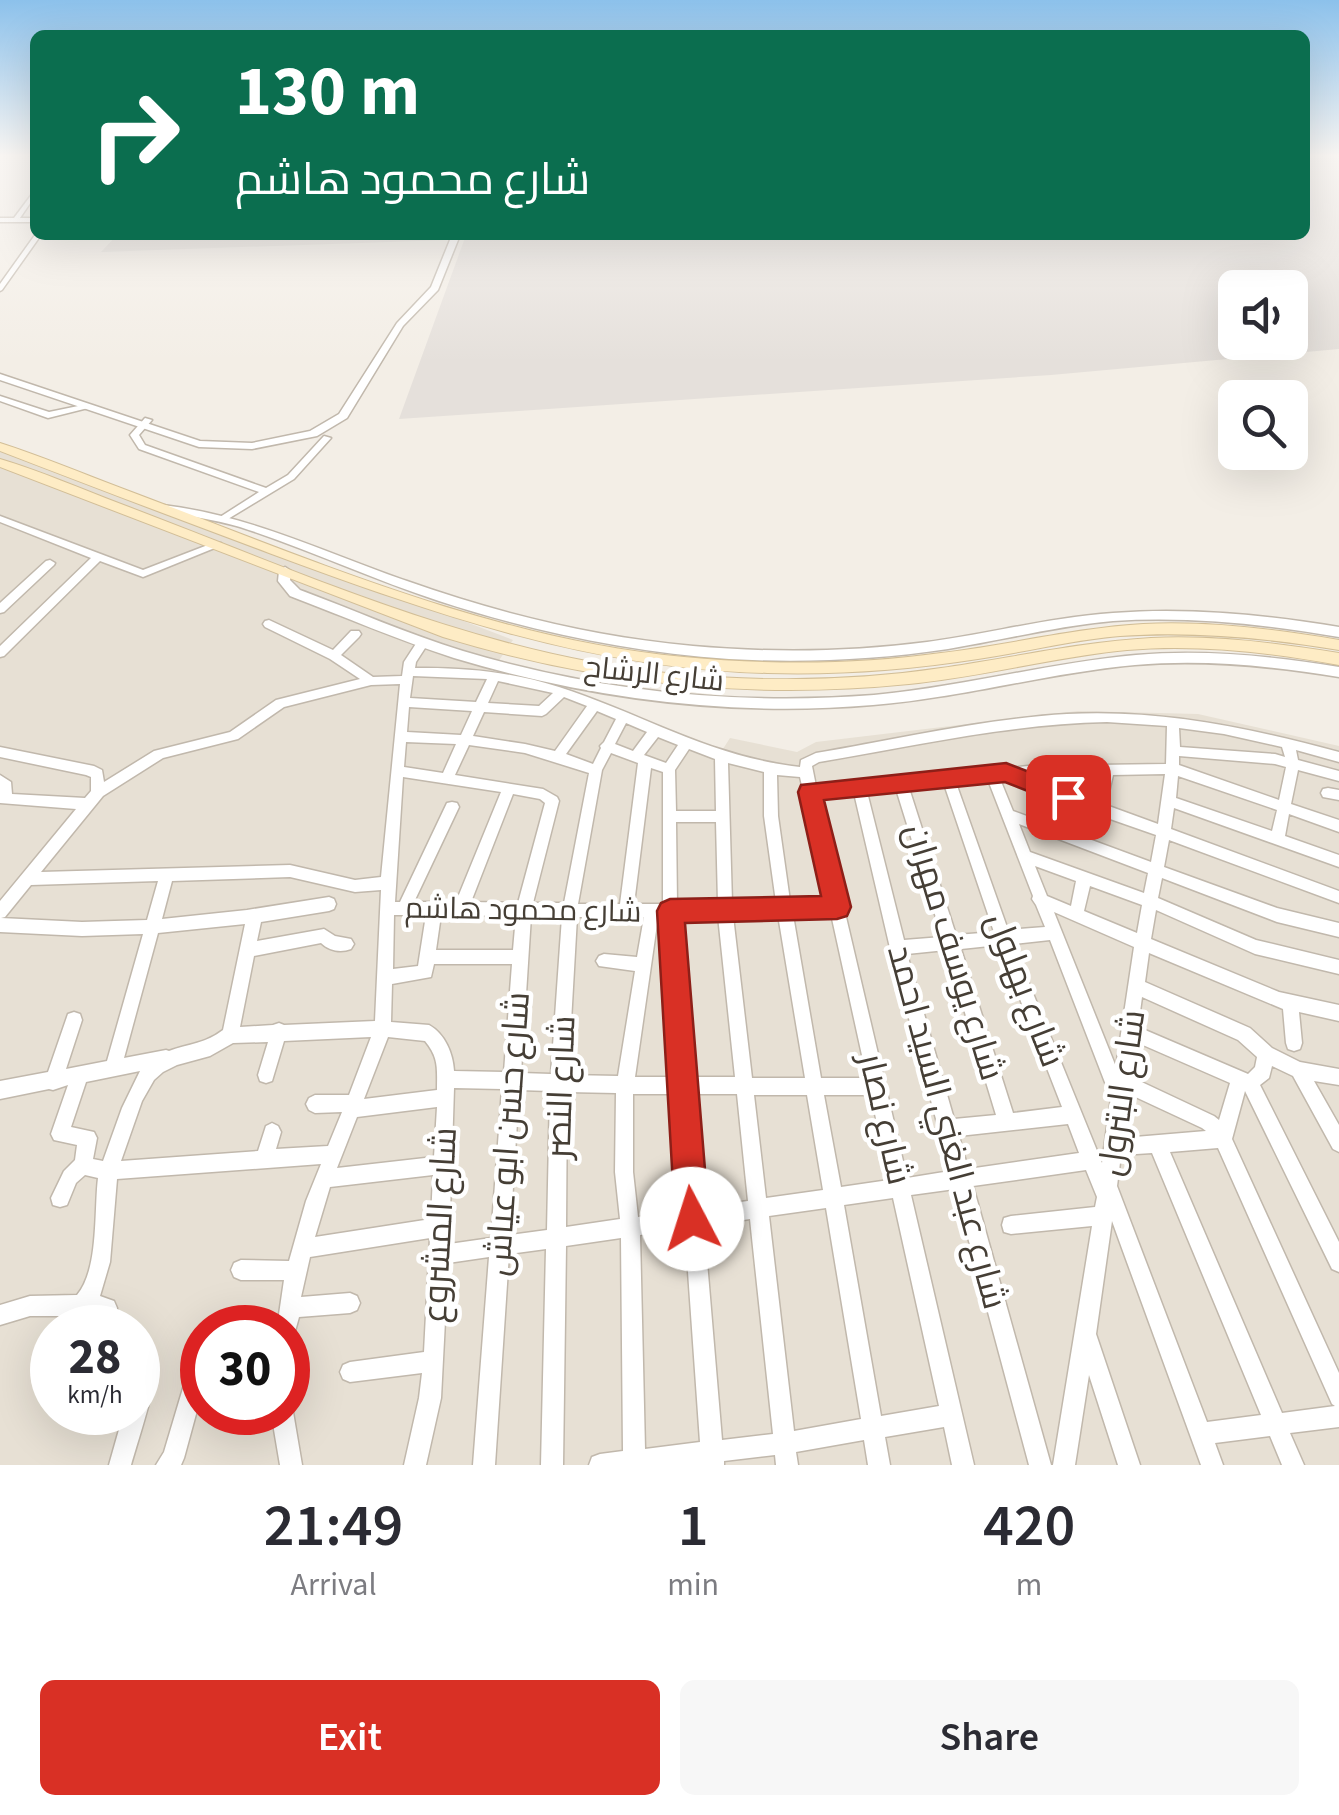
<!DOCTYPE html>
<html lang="en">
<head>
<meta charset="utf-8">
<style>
	body { margin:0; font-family:"Source Sans 3",Cairo,sans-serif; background:#f7f7f7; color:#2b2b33; height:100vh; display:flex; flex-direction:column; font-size:38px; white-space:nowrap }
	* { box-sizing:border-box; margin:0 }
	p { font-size:32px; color:#7c7c81 }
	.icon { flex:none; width:55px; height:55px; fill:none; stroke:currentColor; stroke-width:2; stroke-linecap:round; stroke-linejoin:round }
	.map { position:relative; height:1465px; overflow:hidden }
	.sheet { display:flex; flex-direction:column; background:#fff; flex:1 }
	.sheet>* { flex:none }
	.guide { position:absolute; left:30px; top:30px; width:1280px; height:210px; border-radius:15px; box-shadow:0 10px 40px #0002; background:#0b6e4f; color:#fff; overflow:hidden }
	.fabs { position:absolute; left:1218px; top:270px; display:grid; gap:20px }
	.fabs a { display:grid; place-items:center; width:90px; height:90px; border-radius:15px; background:#fff; box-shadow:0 10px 40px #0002; font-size:50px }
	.speed { position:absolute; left:30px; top:1305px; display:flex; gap:20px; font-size:50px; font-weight:700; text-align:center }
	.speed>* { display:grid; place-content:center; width:130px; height:130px; border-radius:50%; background:#fff; box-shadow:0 10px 40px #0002; line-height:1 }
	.speed small { font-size:25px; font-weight:400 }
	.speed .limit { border:15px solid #d22; background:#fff; color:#111 }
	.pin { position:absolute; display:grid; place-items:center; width:85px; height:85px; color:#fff; margin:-42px; border-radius:20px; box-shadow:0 5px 15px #0006 }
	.me { position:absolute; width:110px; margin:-55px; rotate:355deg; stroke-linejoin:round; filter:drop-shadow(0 0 8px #0008) }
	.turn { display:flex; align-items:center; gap:35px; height:210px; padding:0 40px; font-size:45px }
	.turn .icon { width:130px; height:130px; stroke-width:2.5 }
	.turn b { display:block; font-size:70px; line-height:85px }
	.eta { display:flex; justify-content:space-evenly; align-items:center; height:170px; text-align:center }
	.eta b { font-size:60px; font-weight:600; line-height:70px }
	.cta { display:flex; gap:20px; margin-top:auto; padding:20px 40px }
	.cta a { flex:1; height:115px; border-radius:15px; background:#d93025; color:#fff; font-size:40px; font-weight:600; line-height:115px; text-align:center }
	.cta a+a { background:#f7f7f7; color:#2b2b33 }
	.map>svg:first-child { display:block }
	.residential { fill:#e7e0d4; fill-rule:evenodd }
	.industrial { fill:#e5e0db; fill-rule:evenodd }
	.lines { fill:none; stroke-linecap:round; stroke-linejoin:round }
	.minor-casing { stroke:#c1b8ac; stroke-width:3 }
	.tertiary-casing { stroke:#c1b8ac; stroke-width:3 }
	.secondary-casing { stroke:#d2be97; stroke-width:2 }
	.minor { fill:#fff; fill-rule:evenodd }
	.tertiary { fill:#fff; fill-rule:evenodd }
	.secondary { fill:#feecc5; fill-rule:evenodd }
	.route { fill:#d93025; stroke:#8d1f18; stroke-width:2.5 }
	.labels { text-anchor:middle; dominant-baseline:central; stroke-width:9; stroke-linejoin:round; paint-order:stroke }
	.street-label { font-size:30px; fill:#453e35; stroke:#fff }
	.near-street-label { font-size:35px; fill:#453e35; stroke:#fff }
</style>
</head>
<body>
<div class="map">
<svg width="1339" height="1465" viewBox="0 0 1339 1465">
	<rect width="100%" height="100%" fill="#f3eee6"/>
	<path class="residential" d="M0,444L513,640L491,672L536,679L721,752L730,738L797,752L816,742L1078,711L1198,714L1339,746V1465H0ZM52,1328H138V1412H52ZM202,1328H288V1412H202Z"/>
	<path class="industrial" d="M1305,157H1339V349L1051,375L399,419L466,235H1305ZM1235,288H1290V342H1235Z
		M117,235H449L447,240L101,252Z"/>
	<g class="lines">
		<defs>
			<path id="minor" d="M35,190V196L20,218H35V222H0V218H14Z
				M35,235H41L2,290L0,291V284Z
				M0,396L49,412L88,404L92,407L48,418L0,401Z
				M145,418L152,420L139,435L145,445L266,488L288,475L324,436L331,438L294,479L223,522L220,521V517L259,492L139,449L130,435Z
				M0,516L143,570L213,543H221L222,545L143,577L100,561L4,656L0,657V646L91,558L0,522Z
				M50,560L55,563L54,565L4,612L0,613V603L46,561Z
				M269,620L333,650L351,631H359L361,634L359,637L341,655L373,677L402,676L404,662L419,639L423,638L429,642L416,662L415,668C464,667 512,672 559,687C643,714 710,757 800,767L801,760L816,753C899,739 982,719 1067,714C1160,709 1251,728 1339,752V762L1296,750L1298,760L1339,771V781L1298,770L1291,804L1339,820V832L1289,814L1285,836L1339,855V867L1174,808L1171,829L1339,891V903L1169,840L1164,867L1277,908L1339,923V937L1277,922L1162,878L1158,898L1256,940L1339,960V974L1255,954L1156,910L1151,939L1279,992L1339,1005V1021L1299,1012L1302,1043L1300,1049L1294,1051L1288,1049L1286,1043L1283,1009L1149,953L1145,982L1250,1028L1272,1048L1300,1062L1339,1069V1085L1314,1081L1339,1125V1152L1333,1149L1293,1076L1272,1066L1269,1078L1260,1085L1339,1242V1272L1332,1269L1245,1091L1232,1139L1339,1373V1427L1290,1433L1304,1465H1282L1270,1436L1215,1443L1223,1465H1201L1112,1221L1096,1334L1140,1465H1118L1089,1375L1075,1465H1053L1092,1226L1011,1234L1004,1232L1002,1225L1004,1218L1011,1216L1095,1207L1097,1197L1086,1170L973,1186L1051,1465H1029L955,1189L911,1195L974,1465H952L944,1427L885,1437L890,1465H868L864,1440L796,1452L798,1465H776L775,1455L724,1461V1465H589L592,1457L600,1454L623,1451L621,1238L566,1246L563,1465H541L546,1249L509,1254L495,1465H473L489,1257L448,1263L441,1398L426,1465H404L419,1398L422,1373L350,1382L343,1379L340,1372L343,1365L350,1362L424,1352L430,1238L310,1257L301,1297L350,1293L357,1296L360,1303L357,1310L350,1313L299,1317L294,1335L288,1338V1328H277L284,1280H241L234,1277L231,1270L234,1263L241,1260L289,1261L306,1201L321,1164L117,1179L110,1262L100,1296L114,1301L117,1308V1328H97V1315L86,1311L72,1316H30L0,1325V1305L30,1296L77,1295C99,1269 94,1211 98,1178L85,1175L76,1183L67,1205L60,1207L53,1205L51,1198L64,1171L75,1160L77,1145L54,1140L51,1134L68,1085L53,1090L49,1089L0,1099V1081L48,1072L68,1014L74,1012L80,1014L82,1020L66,1069L107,1061L143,934L82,936L0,932V901L76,809L0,803V775L11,782L12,794L85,798L91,791V777L86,775L0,757V747L94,766L102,770L104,782L154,751L230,732L276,700L360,679L330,659L265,627L263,624L265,621ZM413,676L487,679L476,702L410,698ZM498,681L553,693L539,706L488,703ZM400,684L381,877L355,880L290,865L41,872L103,796L163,758L238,739L284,707L371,685ZM564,697L587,706L555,751L525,744L473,736L484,712L542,716L546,714ZM409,707L472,711L461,735L407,732ZM597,711L616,719L604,742L600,746L601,748L593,764L566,754ZM1107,722L1167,726L1166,764L1028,766L816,786L812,766L819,762C915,746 1009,724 1107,722ZM626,723L647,732L633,751L615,744ZM1179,728L1224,734L1282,747L1285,757L1275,754L1180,747ZM658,737L678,745L666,763L644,755ZM406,742L456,744L443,773L404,767ZM469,745L525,753L589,773L564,903H533L559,801L557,797L543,789L455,775ZM689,749L715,759L716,811H676L675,770ZM611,753L638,763L620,904H578L602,770ZM1179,756L1275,764L1286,767L1279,800L1179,765ZM728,763L764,772V816L776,902L732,903ZM651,768L663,772V904H634ZM1165,774L1158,824L1106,805L1113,775ZM777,775L800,777L828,901H790L778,816ZM1100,775L1094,800L1028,776ZM1178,776L1277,810L1272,831L1176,798ZM403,777L501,792L456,902H414L459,807L457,803L452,802L447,803L400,902H395ZM1008,778L1093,813L1156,835L1151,862L1013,811L1000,779ZM988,780L1033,896L1032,899L1036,905L1045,927L1008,930L956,783ZM944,784L994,932L956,935L909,788ZM896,789L942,937L904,940L867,792ZM854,793L890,948L950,1171L907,1178L818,797ZM513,794L540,799L545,803L518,903L471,902ZM676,822H716L718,903L677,904ZM1019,824L1148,873L1144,893L1030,852ZM1035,866L1076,881L1071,906L1047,896ZM290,877L355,892L381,890L375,1021L284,1025L279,1023L273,1025L240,1027L254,956L321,943C329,951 341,953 351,949L354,944L351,939L335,936L324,929L257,941L261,922L329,911L334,909L336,904L334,899L329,897L247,910L162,919L172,881ZM158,881L147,920L82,922L1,918L5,917L31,885ZM1090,886L1142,905L1137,933L1084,911ZM1054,912L1134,947L1116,1067ZM831,914L867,1078H821L793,915ZM394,915H426L418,966L393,969ZM441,915L516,916L513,950H436ZM778,915L805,1078H752L733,916ZM531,916L562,917L551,1074L521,1073ZM718,916L735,1077H691L678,917ZM577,917H644L637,957L604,954L599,956L596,961L599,966L635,971L618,1076L568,1075ZM658,917H663L674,1077H635ZM245,924L223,1030C207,1043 188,1044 169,1051L166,1050L124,1058L158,933ZM1050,940L1111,1098L1102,1163L1013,944ZM999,945L1062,1107L1013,1113L961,949ZM946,950L996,1115L954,1119L907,954ZM434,964H512L504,1072L454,1071C453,1053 445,1034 429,1025L391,1022L392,984L431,977ZM1142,997L1238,1040L1257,1057L1255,1067L1248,1074L1138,1027ZM371,1037L349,1095H315L309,1098L306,1104L309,1110L315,1113L342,1112L328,1146L276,1149L281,1132L278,1126L272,1123L266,1126L258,1151L121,1161L142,1101L154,1080L163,1072L177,1065L210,1056L233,1043L268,1042L258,1075L260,1081L266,1083L272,1081L284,1041ZM388,1037L425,1041C439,1058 437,1068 437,1090L364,1099ZM1136,1042L1230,1083L1219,1120L1214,1116L1131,1077ZM140,1071L122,1108L103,1161L93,1159L97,1138L94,1132L71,1127L86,1082ZM454,1088L502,1089L491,1238L449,1244ZM519,1090L550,1091L547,1230L510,1235ZM567,1092L616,1093L615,1172L620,1219L566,1227ZM633,1094H676L684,1210L638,1217L633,1172ZM693,1094H737L748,1201L702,1207ZM1129,1094L1202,1128L1206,1131L1123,1138ZM754,1095H807L823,1190L766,1198ZM824,1095H871L889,1180L841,1187ZM437,1107L434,1157L337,1168L357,1117ZM1068,1124L1079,1153L968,1169L959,1136ZM1218,1148L1332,1404L1335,1406L1282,1413L1170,1152ZM1152,1153L1261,1415L1207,1422L1117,1186L1121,1155ZM433,1175L431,1219L315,1237L330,1187ZM893,1198L939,1406L881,1416L844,1205ZM826,1208L861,1419L794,1431L769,1216ZM750,1219L773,1434L722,1440L704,1226ZM685,1229L700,1442L645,1449L640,1235Z
				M1328,788L1339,790V800L1323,797L1321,793L1323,789Z
				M202,1348V1392L184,1458L181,1465H156L164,1452L192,1358L195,1351Z
				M138,1350C145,1353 154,1358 156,1367C158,1380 136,1447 131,1465H109L124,1412H138Z
				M288,1404L293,1412L302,1465H280L271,1412H288Z"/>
			<path id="tertiary" d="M452,235H460L438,290L403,326L347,418L317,436L252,449L199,447L0,380V374L200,441L252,443L310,431L339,414L397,323L431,287Z
				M163,505C249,515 326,553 407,581C500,614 595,637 693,646C771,653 850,652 927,642C989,634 1051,617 1113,613C1189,607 1265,615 1339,627V637C1264,624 1188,616 1113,621C1057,626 1003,640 948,649C875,660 802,663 729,659C630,652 534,632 439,601C372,579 308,549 240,527C213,519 186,516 159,510V506Z
				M285,567L291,571L290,580L300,590C354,610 407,634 463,651C595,691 736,706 874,695C962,687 1048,663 1136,655C1204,649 1272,656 1339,667V677C1272,666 1204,659 1135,665C1047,673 961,698 873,705C732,717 589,699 454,658C398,640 345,617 290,596L278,581L279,571Z"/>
			<path id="secondary" d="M0,443C41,456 81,473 121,488C300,555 493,640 684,657C770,665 856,665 941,653C1009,645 1075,628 1143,624C1209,621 1274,629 1339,640V650C1267,638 1194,631 1120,636C1072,640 1026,652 978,659C908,670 838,675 767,673C590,669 434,614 269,553C179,519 90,486 0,451Z
				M0,459C41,471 81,489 121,504C301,572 482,656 676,674C764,682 854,681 941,668C1011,658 1080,642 1151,638C1214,635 1277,643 1339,653V665C1269,652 1198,644 1127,650C1054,657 982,677 909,684C748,700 598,684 443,637L0,467Z"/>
		</defs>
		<use href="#minor" class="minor-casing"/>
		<use href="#tertiary" class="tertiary-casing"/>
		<use href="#secondary" class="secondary-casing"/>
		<use href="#minor" class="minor"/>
		<use href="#tertiary" class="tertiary"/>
		<use href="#secondary" class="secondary"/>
	</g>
	<linearGradient id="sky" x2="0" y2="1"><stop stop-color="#8cc1eb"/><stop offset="0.43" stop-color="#faf7f4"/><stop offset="1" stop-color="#faf7f4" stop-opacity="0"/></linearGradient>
	<rect width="1339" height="362" fill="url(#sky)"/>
	<path class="route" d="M1006,763L1076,790L1080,797L1076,804L1068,807L1005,782L824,800L851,907L847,916L837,919L685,923L709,1219L704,1231L692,1236L680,1231L675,1219L657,911L661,903L670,899L821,896L798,792L801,785Z"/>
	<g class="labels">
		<g class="street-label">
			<text transform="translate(654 674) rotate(6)">شارع الرشاح</text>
			<text transform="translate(523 910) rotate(1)">شارع محمود هاشم</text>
		</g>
		<g class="near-street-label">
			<text transform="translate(954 952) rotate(73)">شارع يوسف مهران</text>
			<text transform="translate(1025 990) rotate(69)">شارع بهلول</text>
			<text transform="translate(561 1087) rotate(-88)">شارع النصر</text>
			<text transform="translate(1122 1093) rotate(-82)">شارع البترول</text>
			<text transform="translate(885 1119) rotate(77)">شارع نصار</text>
			<text transform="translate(947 1127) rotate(75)">شارع عبد الغني السيد احمد</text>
			<text transform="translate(508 1134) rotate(-86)">شارع حسن ابو عياش</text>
			<text transform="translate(440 1225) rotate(-87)">شارع المشروع</text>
		</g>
	</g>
</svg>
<div class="fabs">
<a><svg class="icon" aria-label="sound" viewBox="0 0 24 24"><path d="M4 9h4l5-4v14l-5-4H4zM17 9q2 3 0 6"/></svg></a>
<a><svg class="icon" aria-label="search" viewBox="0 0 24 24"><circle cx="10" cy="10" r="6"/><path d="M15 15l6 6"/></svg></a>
</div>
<div class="speed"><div>28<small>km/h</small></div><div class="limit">30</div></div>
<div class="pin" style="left:1068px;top:797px;background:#d93025"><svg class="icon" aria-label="arrive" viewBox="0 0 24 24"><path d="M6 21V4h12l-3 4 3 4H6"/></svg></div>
<svg class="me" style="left:692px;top:1219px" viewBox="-20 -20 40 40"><circle r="19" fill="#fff"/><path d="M0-13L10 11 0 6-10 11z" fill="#d93025"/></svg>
<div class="guide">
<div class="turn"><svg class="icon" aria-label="right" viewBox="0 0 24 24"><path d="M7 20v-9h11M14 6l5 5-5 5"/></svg><div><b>130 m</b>شارع محمود هاشم</div></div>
</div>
</div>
<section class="sheet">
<div class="eta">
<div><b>21:49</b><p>Arrival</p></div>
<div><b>1</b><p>min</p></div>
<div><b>420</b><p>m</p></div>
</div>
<div class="cta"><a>Exit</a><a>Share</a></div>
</section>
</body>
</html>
